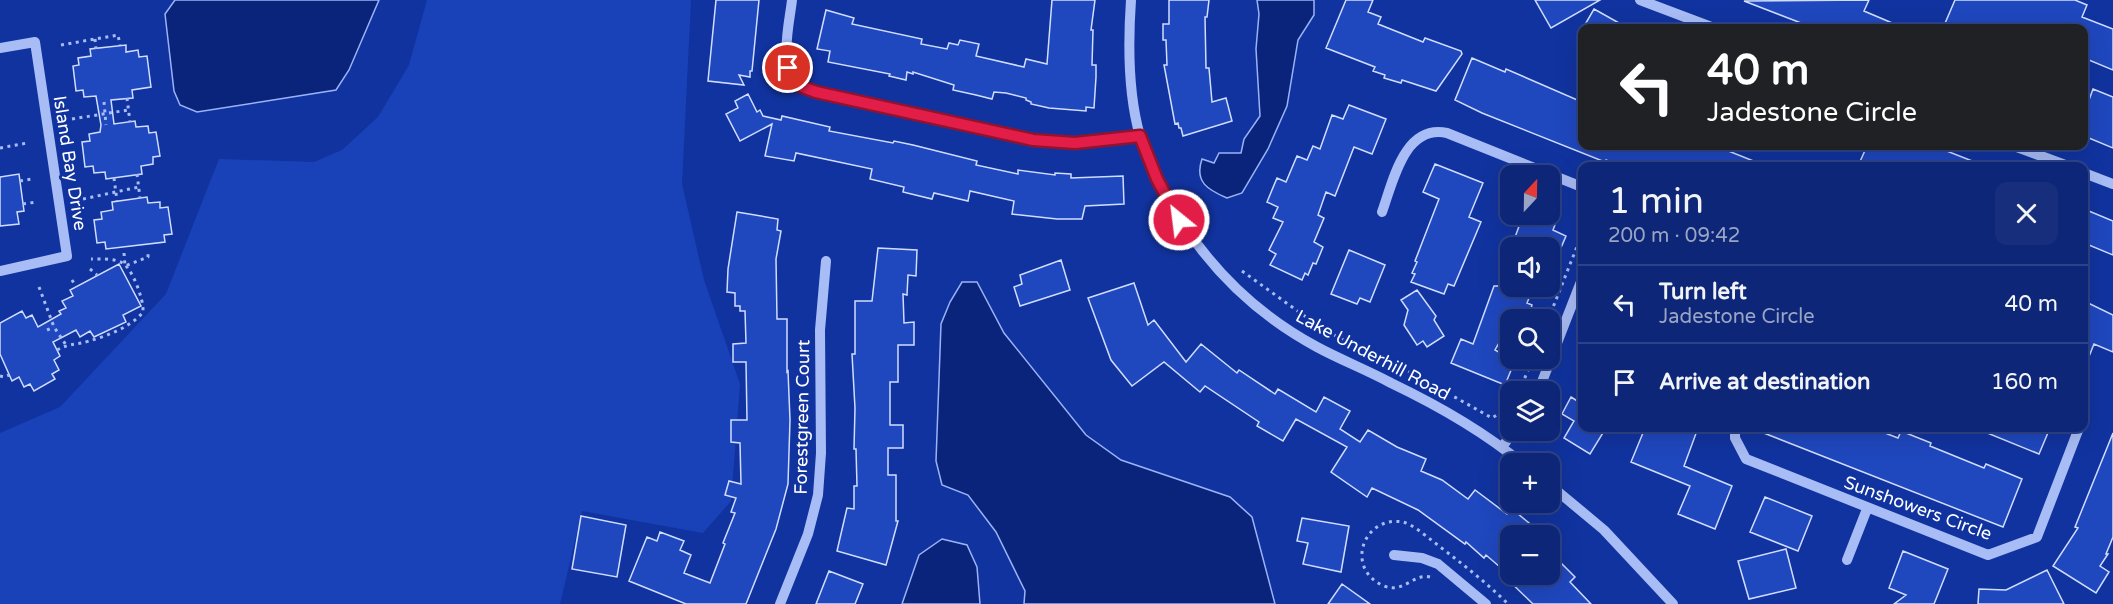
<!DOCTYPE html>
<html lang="en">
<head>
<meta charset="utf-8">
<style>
	body { margin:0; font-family:"Varela Round",sans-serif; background:#162e7c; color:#f1f3f6; height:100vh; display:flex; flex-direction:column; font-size:22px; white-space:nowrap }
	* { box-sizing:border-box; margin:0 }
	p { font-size:20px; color:#9aa5c6 }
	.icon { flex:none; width:33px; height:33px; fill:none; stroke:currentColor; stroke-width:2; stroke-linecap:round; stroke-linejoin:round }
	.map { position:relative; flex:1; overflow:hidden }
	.drawer { position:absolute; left:1578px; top:162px; width:510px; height:270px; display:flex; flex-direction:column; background:#0d2677; border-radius:12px; box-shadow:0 6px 24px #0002,0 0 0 2px #2d4389 }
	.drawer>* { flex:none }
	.guide { position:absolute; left:1578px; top:24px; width:510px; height:126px; border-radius:12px; box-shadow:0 6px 24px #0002,0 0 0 2px #2d4389; background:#202124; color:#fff; overflow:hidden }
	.needle { width:39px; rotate:22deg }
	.tools { position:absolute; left:1500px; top:165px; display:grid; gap:12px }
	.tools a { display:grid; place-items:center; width:60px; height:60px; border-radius:12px; background:#0d2677; box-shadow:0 6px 24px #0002,0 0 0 2px #2d4389; font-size:30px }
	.pin { position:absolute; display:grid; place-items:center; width:51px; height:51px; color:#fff; margin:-26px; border:3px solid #fff; border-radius:50%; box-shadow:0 2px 6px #0007 }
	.me { position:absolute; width:66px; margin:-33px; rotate:331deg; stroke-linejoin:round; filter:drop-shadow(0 0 4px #0008) }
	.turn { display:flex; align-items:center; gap:21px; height:126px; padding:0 30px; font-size:27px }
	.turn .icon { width:78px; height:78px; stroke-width:2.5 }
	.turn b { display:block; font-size:42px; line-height:51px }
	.round { display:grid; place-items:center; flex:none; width:63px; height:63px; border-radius:12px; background:#162e7c }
	.head { display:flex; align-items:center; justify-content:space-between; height:102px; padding:0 30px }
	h1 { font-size:36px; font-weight:600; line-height:45px }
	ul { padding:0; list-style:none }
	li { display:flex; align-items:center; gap:18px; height:78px; padding:0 30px; border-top:2px solid #2d4389 }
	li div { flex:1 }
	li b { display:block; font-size:22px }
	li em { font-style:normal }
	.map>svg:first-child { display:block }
	.green { fill:#1942b9 }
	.water { fill:#0a247b; stroke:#9ab3f8; stroke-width:1.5 }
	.building { fill:#1f47be; stroke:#d1ddfe; stroke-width:1.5 }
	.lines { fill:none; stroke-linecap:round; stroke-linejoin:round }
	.path { stroke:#a8bcf5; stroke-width:3; stroke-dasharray:3 4.5; stroke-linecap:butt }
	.minor { stroke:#a8bcf5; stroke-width:10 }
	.route-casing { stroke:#92132f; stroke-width:15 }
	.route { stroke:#e11d48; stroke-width:10 }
	.labels { text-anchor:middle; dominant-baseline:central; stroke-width:6; stroke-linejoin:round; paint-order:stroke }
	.street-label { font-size:18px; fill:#fff; stroke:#11339f }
</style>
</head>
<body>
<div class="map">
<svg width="2113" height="604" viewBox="0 0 2113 604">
	<rect width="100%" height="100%" fill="#11339f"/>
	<path class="green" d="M427,0H691L682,184L704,280L740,384L731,501L703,533L582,511L560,604H0V433L60,407L166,294L219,159L314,162L342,150L378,117L409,65Z"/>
	<path class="water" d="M175,0H379L349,70L336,90L197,112L180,105L174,91L165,14Z
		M1257,0H1314V15L1298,40L1287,106L1268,149L1242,193L1227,198C1208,190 1194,182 1202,159L1214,163L1219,153H1241L1244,139L1260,116L1256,49L1259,14Z
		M962,282H977L1004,333L1086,435L1121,460L1230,497L1252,517L1275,604H1024L1025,591L996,532L968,495L942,485L936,461L941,324L950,302Z
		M942,539L967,545L977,567L980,604H902L919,555Z"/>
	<path class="building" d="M716,0H759L752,71H750V77L739,75L744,85L708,81Z
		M1052,0H1095L1091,30H1093L1092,65H1096V77L1094,108L1086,107V111L1049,108L1031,104V102L1026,100V98L1006,93L994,92L992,99L976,95L953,90L954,85L913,72V74L907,72L906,80L889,76L890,74L828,62L830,51L817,49L826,10L854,18L852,24L922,39L921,44L947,49L949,43L958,45L960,40L979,44L976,56L1024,67L1026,59L1047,64Z
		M1169,0H1209L1207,17H1205L1206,68H1209L1212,102L1226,98L1232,121L1183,136L1181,128H1179L1178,123L1175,124L1164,65H1167L1166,40H1163V24H1169Z
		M1346,0H1373L1368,12L1381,17L1378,24L1423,42L1425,38L1461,51L1462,54L1436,91L1402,80L1401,83L1384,78L1385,75L1373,71L1375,67L1326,48Z
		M1535,0H1600L1551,28Z
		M1869,0L1864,11L1904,28H1814L1744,1Z
		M1955,0H2075L2087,5L2082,17L2113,29V70L2084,58V28H1943Z
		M1594,9L1628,28H1583Z
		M126,45V52L138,50L139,57L147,56L151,87L132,90L133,98L111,100L114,124L135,121L136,127L148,126L149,133L156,132L160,156L153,157V164L141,166L142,174L106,179L105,172L94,173L93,166L85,167L82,142L90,141L89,134L100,132L101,125L96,96L84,97L83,90L76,91L73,66L79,65L78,58L91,56L90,49Z
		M1472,58L1505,72L1506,69L1582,102V146H1716L1766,166H1621L1606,160L1605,162L1482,113L1455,100Z
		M2093,89L2113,97V148L2084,136V98L2089,100Z
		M748,94L757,112L760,110L763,116L781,120L782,116L830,127L829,131L893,143L894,141L913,145L977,161L976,165L1018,174V170L1055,175V173L1071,174V178L1123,176L1124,204L1085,206L1082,219H1057L1012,214L1014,201L970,191L968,201L934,193L932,199L903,192L904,187L870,179L872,169L796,153L794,161L765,156L772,124L740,141L726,114L738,108L735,101Z
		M1349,105L1386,119L1372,154L1354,147L1335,196L1326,192L1318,215L1324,218L1314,242L1323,247L1316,264L1313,263L1308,275L1305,273L1302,280L1270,265L1276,254L1269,250L1283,222L1273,218L1278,207L1267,202L1277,178L1286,182L1297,156L1307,160L1313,146L1320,149L1332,115L1343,119Z
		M1867,146H1934L1985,166H1858Z
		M1435,164L1483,183L1469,217L1481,222L1454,286L1448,284L1444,294L1411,282L1415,274L1412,273L1417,262L1415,261L1439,199L1423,192Z
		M19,174L24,211L17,212L19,224L0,226V177Z
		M147,197L148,203L160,202V208L168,207L172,234L164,235L165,242L106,249L105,242L97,243L94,220L102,219L101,212L113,210L112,202Z
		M2084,209L2113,221V255L2084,243Z
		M737,212L778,219L777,230L781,231L776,259L777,319H787V372L788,371L790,420L788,484L776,529L746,604H686L629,581L647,537L657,541L660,532L684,541L680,550L691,555L684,573L710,583L725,544L723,543L735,513L731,512L736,498L725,495L729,481L741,484L740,443L731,442V420H747L746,362H733V344L746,343L745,311H740V306H735V293L727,292L728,269Z
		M1527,214H1559L1553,230L1566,236L1550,273V248H1511L1521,221L1524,222Z
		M878,248L917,250L916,276L908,275L907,295L903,294L904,323L914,322V345H898V382H890V425H903V448H888V475H896V521H898L886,565L837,551L847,508L854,509V486H857L856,449H854L855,408L852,354H855V301H872Z
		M1349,250L1385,265L1370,302L1360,298L1357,304L1331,294Z
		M1061,260L1070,290L1020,306L1014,287L1022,284L1020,275Z
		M119,264L141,306L123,315L126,322L94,337L90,331L80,337L76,330L53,342L60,356L54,360L59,370L52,374L55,379L34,391L30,384L24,387L19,377L12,381L0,354V323L22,311L26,318L32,315L38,327L61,314L59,311L66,308L62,301L73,296L70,290Z
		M1134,283L1148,325L1154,320L1186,362L1201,344L1237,373L1239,370L1275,394L1278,389L1316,412L1324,397L1350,411L1340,429L1360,442L1368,430L1397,447L1426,459L1421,471L1442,480L1468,499L1475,490L1507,514L1512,509L1529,523L1527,526L1538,536H1510V574H1550V552L1575,577L1570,582L1591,604H1533L1502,574H1508L1486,555L1484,558L1466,542L1465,544L1418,510L1372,488L1367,497L1331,472L1347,447L1296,419L1283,441L1257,426L1259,422L1205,386L1200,392L1164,362L1132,386L1111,360L1088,298Z
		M1494,286H1534L1527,303L1532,305L1528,320H1510V347L1499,343L1495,350L1509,358H1516L1505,385L1451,363L1461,339L1473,344Z
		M1417,290L1436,316L1434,320L1444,336L1427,347L1423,341L1417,345L1404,325L1408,310L1401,300Z
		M2084,301L2113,315V352L2094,344L2084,369Z
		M1571,397L1582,404V428H1606L1590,454L1564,438L1574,421L1562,414Z
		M1645,428H1698L1684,466L1732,486L1715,529L1678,514L1690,486L1631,462Z
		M1751,428H1872L1898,438L1901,431L1931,443L1930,446L1984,468L1986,464L2022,479L2003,527Z
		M1975,428H2050L2039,454Z
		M2113,433V537L2106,554H2108L2100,566L2109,572L2096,593L2053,566L2078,528L2075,527Z
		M1765,497L1812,516L1798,551L1750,532Z
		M581,516L626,525L617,577L572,569Z
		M1302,518L1349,526L1341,572L1303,564L1308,543L1297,541Z
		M1786,549L1796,588L1749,599L1738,561Z
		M1903,551L1948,569L1934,604H1894L1906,595L1889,588Z
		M2047,570L2064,604H1978L1979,589L2006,590Z
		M829,571L863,584L855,604H816Z
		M1342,584L1370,604H1328Z"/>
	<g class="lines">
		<path class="path" d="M95,39L96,49
			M61,45L118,35L120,45
			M127,98L130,122
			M104,102L106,125
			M72,119L128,110
			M0,148L27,143
			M137,174L140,198
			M114,178L117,201
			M20,181L32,179
			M83,199L139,187
			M23,204L36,202
			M124,253L125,266L148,257V252
			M90,269L97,275
			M1242,271L1324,330L1419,377L1492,418L1510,407
			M72,280L76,287
			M39,287L54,327L66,345
			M1548,320L1582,234
			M47,330L54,327
			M57,350C70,343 76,345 89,341C107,336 131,327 143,312C144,300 133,271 124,264C116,258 100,259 91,259
			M0,376L4,377L9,375
			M1519,392L1533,358
			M1430,577C1414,573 1403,594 1384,586C1344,569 1363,515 1403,522C1412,524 1423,534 1430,539C1457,560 1484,580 1508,604"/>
		<path class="minor" d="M792,0C789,28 775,74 807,89L1033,140L1075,143L1140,136
			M1131,0C1128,43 1128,94 1140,136C1145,155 1155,173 1163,190C1199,258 1250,311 1317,347C1341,360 1367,370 1391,383C1437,405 1483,431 1523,464
			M1640,0L1714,28
			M0,48L35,42L67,256L0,271
			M2014,146L2068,166
			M2084,173L2113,184
			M1382,212C1393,182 1404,124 1447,133L1582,187
			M1538,392L1582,279
			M2084,411V415
			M1735,428V438L1746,459L1988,555L2037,537L2079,428
			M1503,446L1514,430
			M1550,485L1604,530L1673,604
			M1394,555L1422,558L1438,564L1486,604
			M1847,560L1867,509
			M780,604L808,534L818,495L821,453L820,330L826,261"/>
	</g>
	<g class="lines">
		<defs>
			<path id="route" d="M788,68L800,86L816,92L1033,140L1075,143L1140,136L1157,179L1179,220"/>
		</defs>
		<use href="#route" class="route-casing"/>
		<use href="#route" class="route"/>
	</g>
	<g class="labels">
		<g class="street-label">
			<text transform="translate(70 163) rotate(81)">Island Bay Drive</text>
			<text transform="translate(1373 355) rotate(28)">Lake Underhill Road</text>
			<text transform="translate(802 417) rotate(-89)">Forestgreen Court</text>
			<text transform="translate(1918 508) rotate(20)">Sunshowers Circle</text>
		</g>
	</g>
</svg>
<div class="tools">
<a><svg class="needle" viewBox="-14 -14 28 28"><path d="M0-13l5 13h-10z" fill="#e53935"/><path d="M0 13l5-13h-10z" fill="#9aa5c6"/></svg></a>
<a><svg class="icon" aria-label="sound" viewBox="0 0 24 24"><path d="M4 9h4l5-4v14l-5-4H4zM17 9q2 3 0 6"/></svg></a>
<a><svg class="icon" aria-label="search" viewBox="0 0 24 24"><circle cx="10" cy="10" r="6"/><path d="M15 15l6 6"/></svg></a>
<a><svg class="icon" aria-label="layers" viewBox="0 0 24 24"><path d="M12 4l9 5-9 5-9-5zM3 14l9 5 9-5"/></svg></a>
<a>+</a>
<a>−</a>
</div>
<div class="pin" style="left:788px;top:68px;background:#d93025"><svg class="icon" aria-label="arrive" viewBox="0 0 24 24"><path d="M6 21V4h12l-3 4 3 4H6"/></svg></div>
<svg class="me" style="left:1179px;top:220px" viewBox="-20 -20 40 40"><circle r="17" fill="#e11d48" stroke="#fff" stroke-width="3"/><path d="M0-11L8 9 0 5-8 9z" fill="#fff"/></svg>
<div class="guide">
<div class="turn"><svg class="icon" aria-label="left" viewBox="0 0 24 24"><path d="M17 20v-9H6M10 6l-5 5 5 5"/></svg><div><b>40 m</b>Jadestone Circle</div></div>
</div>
<section class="drawer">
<div class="head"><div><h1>1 min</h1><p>200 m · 09:42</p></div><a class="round"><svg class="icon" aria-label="close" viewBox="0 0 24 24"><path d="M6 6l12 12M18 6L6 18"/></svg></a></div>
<ul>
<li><svg class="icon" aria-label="left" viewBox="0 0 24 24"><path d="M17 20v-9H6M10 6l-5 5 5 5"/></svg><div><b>Turn left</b><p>Jadestone Circle</p></div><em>40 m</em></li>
<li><svg class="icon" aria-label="arrive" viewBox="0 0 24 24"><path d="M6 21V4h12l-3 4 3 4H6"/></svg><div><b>Arrive at destination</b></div><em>160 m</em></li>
</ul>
</section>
</div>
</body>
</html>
